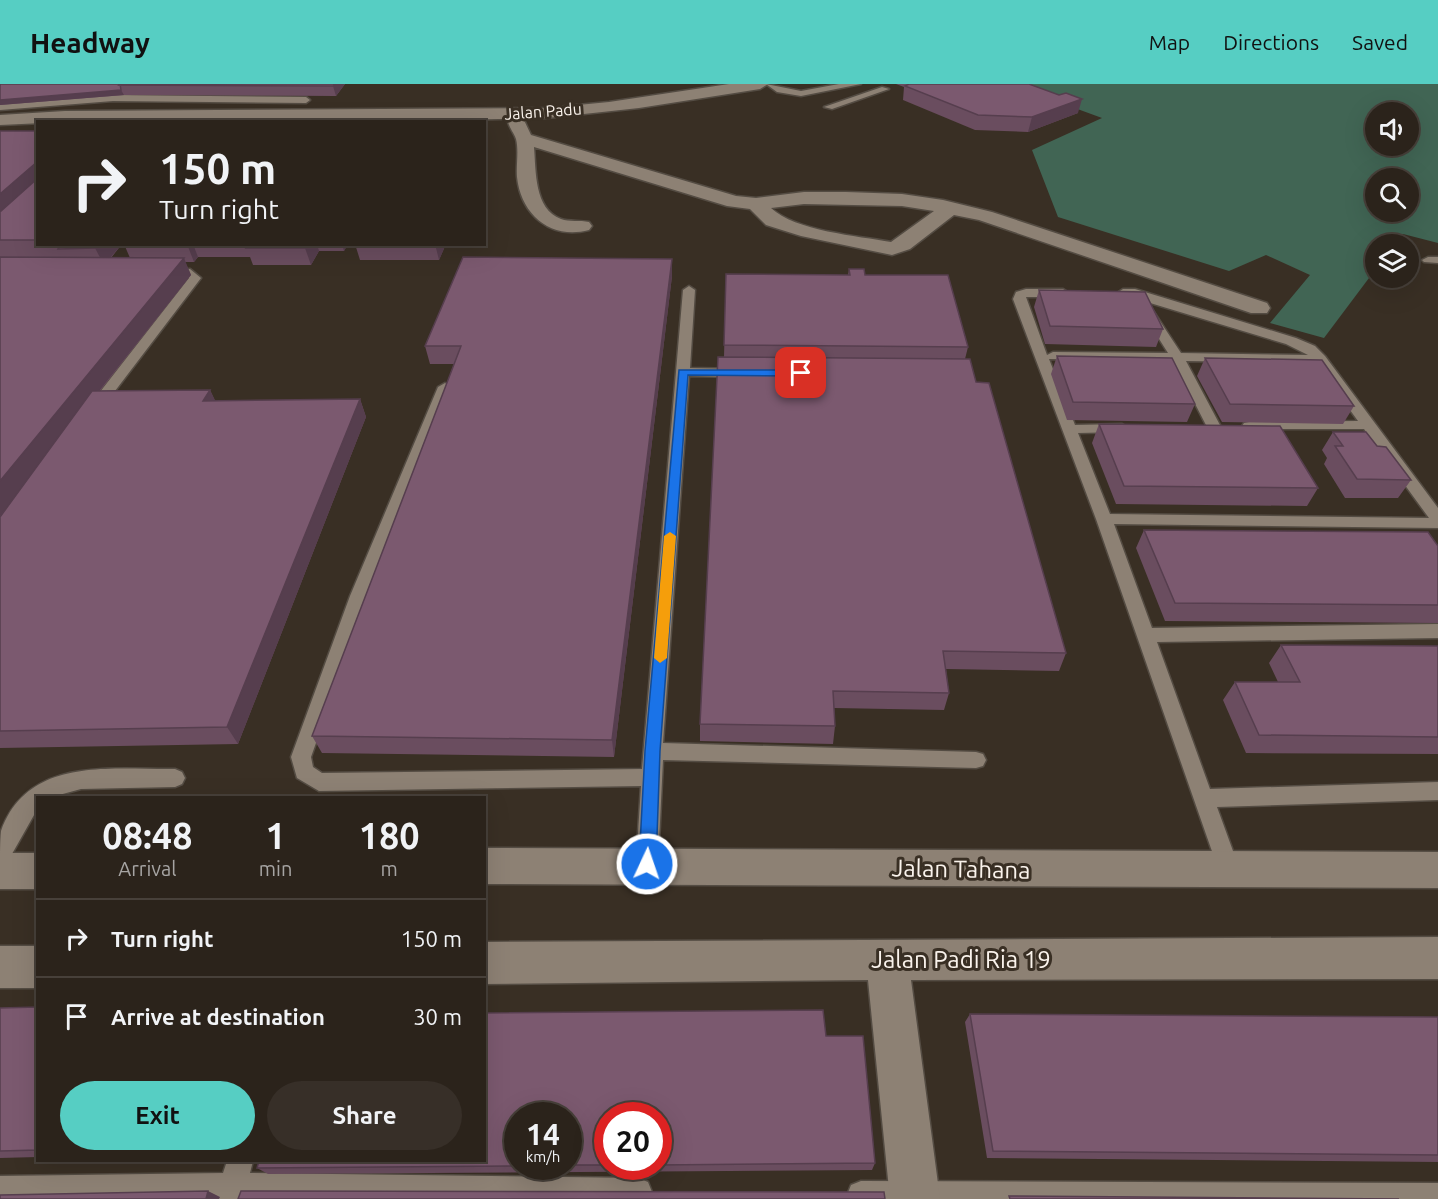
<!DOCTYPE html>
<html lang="en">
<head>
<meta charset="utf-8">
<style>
	body { margin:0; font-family:Ubuntu,sans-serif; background:#372f28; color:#f1f3f6; height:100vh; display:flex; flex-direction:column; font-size:22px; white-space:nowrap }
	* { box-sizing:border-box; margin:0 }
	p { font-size:20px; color:#a6a4a3 }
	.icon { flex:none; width:33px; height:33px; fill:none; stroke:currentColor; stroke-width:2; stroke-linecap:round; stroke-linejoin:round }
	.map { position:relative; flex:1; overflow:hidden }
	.side { position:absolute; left:36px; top:712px; width:450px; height:366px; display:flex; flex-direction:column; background:#2b231b; border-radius:0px; box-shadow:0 6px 24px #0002,0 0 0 2px #47403a }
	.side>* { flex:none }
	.banner { position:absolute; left:36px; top:36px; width:450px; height:126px; border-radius:0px; box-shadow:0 6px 24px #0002,0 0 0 2px #47403a; background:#2b231b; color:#f1f3f6; overflow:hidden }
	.tools { position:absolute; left:1365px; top:18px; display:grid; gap:12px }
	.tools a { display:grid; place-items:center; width:54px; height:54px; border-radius:50%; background:#2b231b; box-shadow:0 6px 24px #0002,0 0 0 2px #47403a; font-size:30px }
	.speed { position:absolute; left:504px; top:1018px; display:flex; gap:12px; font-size:30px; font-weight:700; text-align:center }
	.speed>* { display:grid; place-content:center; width:78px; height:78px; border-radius:50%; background:#2b231b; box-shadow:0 6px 24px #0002,0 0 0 2px #47403a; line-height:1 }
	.speed small { font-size:15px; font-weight:400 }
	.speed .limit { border:9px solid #d22; background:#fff; color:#111 }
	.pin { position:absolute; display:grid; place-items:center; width:51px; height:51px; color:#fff; margin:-26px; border-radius:12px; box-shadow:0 3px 9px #0006 }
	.me { position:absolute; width:66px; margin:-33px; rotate:3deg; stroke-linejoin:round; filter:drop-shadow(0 0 4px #0008) }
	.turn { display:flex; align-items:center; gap:21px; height:126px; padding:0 24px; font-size:27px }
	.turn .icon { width:78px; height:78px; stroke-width:2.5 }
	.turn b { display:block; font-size:42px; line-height:51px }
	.eta { display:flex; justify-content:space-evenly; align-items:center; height:102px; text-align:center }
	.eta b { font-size:36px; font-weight:600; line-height:42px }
	.primary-button { display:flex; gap:12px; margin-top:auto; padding:12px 24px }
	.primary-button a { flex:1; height:69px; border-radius:36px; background:#56cec3; color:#111; font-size:24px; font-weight:600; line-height:69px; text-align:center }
	.primary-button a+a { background:#372f28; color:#f1f3f6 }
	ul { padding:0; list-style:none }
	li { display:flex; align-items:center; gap:18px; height:78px; padding:0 24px; border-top:2px solid #47403a }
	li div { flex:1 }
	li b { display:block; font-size:22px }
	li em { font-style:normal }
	header { display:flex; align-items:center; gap:36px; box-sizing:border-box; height:84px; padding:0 30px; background:#56cec3; color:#111 }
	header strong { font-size:28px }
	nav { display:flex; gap:33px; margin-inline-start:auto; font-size:21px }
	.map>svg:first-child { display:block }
	.green { fill:#416554; fill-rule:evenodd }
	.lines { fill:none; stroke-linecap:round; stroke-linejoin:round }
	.lane-casing { stroke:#544c43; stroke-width:3 }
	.street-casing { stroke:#544c43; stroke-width:3 }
	.secondary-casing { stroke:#544c43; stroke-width:3 }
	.lane { fill:#8d8174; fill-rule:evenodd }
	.street { fill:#8d8174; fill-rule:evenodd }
	.secondary { fill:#8d8174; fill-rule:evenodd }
	.wall { fill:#6a4d5f; fill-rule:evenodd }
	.shaded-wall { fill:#563e4e }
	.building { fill:#7b596f; stroke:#563e4e; stroke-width:1.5 }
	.route { fill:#1a73e8; stroke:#114b97; stroke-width:1.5 }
	.slow { fill:#f59e0b }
	.labels { text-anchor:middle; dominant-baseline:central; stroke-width:6; stroke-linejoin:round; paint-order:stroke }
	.far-street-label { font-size:16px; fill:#faf3ec; stroke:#392f24 }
	.near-street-label { font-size:24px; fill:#faf3ec; stroke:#392f24 }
</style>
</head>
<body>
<header>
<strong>Headway</strong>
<nav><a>Map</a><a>Directions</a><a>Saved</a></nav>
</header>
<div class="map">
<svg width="1438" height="1115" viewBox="0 0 1438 1115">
	<rect width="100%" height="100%" fill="#392f24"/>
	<path class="green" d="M1009,0H1438V159L1403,150L1395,160H1376L1375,186L1324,254L1270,239L1310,191L1266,171L1229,187L1058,133L1032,66L1102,34ZM1376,28H1408V62H1376ZM1376,94H1408V128H1376Z"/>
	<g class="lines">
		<defs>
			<path id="lane" d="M766,0L801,7L839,0H861L801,12L777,8Z
				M882,3L889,5L832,25L824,23Z
				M113,11L306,13L310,16L306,19L113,17L0,26V20Z
				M1428,173H1438V179L1424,178L1422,176Z
				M163,186L190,185L201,194L99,328H89V322L189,194L163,192Z
				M689,202L695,206L690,284L741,285L748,289L741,293L689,292L663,659L976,668L983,670L986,676L983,682L976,684L663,676L658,780L655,787L647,790L639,787L636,780L641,702L319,707L297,694L291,673L350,512L438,303L445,299L452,303L368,512L311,673L313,683L322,689L642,685L683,206Z
				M1026,205H1063L1069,209L1063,213H1026L1047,271L1053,268L1168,269L1142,228L1148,224L1152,225L1181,269L1308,271L1286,260L1117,209L1123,205H1135L1296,254L1315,262L1325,272L1438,424V444L1114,440L1152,544L1438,540V554L1157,558L1210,705L1438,698V716L1217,723L1241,789L1238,796L1230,799L1222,796L1096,435L1013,215L1016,208ZM1049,275L1173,277L1207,343L1214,347L1221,343L1186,277L1316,279L1358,337L1249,338L1244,339L1242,342L1244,345H1364L1429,434L1110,430L1078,349L1122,348L1129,344L1122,340L1075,341Z
				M175,685L182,688L185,694L182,700L175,703L81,705L48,714H38V724L8,777L0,780C0,770 0,756 1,747C28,672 111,686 175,685Z
				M227,1077H253L250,1089L638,1094L648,1098L652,1108L649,1115H0V1092L223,1089Z
				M861,1097L1438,1099V1115H849L847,1111L851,1101Z"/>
			<path id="street" d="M517,33L523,34L531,51L736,112L756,114L804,108H846L902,110L943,116L992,128L1267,219L1270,224L1267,229H1251L979,136L954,131L910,165L892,171L801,152L766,141L750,125L727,122L534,63C536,87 534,125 561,135C569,138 580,136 589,138L592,142L589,146C551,156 521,131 517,93C516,81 519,67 516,55C514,49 510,45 508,38ZM804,120L902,122L934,127L891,158C858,152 795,147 771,124Z
				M484,764L1438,768V804L484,800Z
				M0,769H38V805H0Z
				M1438,853V895L911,896L940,1115H890L868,896L484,900V858Z
				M0,862H38V904H0Z"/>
			<path id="secondary" d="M729,0H768L760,5L639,24L547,34L452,36L129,35L0,41V31L65,27L547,24L609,18Z"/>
		</defs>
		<use href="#lane" class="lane-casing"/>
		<use href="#street" class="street-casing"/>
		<use href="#secondary" class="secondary-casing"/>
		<use href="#lane" class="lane"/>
		<use href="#street" class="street"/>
		<use href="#secondary" class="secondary"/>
	</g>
	<path class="wall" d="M0,0H345L336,12L124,11L0,21Z
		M896,0H1029L1078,29L1028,48L975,46L903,16L904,3Z
		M0,47H38V160H122L111,174H130L124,160H348L344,167H319L311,181H253L250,173H198L194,178H185L191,191L100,307L210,306L215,317L360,315L366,333L238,660L0,664Z
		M355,160H446L439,176H360Z
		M849,185L865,191L968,263L965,275L976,298L1066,569L1059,587L946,585L949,609L944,626L834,624L835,642L833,660L700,657V640L724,273L726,190L848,191Z
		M672,192L614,673L322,669L312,652L454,280H430L425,262Z
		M1039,206L1163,245L1156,263L1045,260L1034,223Z
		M1057,272L1195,320L1187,338L1067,336L1051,290Z
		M1205,274L1354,322L1343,340L1222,338L1197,292Z
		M1099,340L1318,404L1307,422L1116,420L1092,359Z
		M1333,348L1377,362L1411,396L1398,414H1345L1324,380L1327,374L1322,366Z
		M1144,446L1438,462V539L1165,537L1136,464Z
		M1281,561L1438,562V670L1246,669L1223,616L1235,598H1278L1269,579Z
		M38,923V1073L0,1074V924Z
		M970,930L1438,933V1078L987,1074L965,938Z
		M826,952L875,1079L872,1086L268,1090L257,1084ZM518,1032H568V1083H518ZM608,1032H658V1083H608Z"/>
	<path class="shaded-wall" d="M335,0H345L336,12L333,2Z
		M121,6L124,11L0,21V16Z
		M1082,15L1078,29L1028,48L1032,33Z
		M38,77V100L0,135V110Z
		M99,160H122L104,181L95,164Z
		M187,160H193L198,173L194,178Z
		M307,160H317L319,167L311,181L305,164Z
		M342,160H348L344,167Z
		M435,160H446L439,176Z
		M184,174L191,191L0,432V397Z
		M672,175V192L614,673L612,656Z
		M210,306L219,324L203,317Z
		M360,315L366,333L238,660L227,643Z
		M208,1107L220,1113L219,1115H206Z"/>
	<path class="building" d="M0,0H120L121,6L0,16Z
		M120,0H335L333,2L119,1Z
		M909,0H1029L1059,11L1066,9L1082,15L1032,33L978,31L905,2Z
		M0,47H38V77L0,110Z
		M38,94V156H0V128Z
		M61,160H99L95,164L58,165Z
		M249,160H307L305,164H246Z
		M0,173L184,174L0,397Z
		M463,173L672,175L612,656L312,652L461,262H425Z
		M849,185H864L865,191H948L968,263L724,261L726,190L850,191Z
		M1039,206L1145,208L1163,245L1050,242Z
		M1057,272L1172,274L1195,320L1073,318Z
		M718,273L970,275L976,298L989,299L1066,569L943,567L949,609L833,607L835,642L700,640Z
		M1205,274L1322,276L1354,322L1230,320Z
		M210,306L203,317L360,315L227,643L0,647V433L92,307Z
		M1099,340L1280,342L1318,404L1124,402Z
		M1333,348H1366L1377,362L1386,363L1411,396L1357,395L1335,362H1343Z
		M1144,446L1428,448L1438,462V521L1175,519Z
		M1281,561L1438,562V653L1259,651L1235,598H1300Z
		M38,923V1066L0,1067V924Z
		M823,926L826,952H863L875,1079L658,1081V1032H608V1081H568V1032H518V1082L257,1084L259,1077H484V929Z
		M970,930L1438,933V1071L993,1067Z
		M208,1107L206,1115H0V1111Z
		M241,1107L884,1108L885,1115H238Z
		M1009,1112L1399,1115H1010Z"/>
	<path class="route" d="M679,286H801L806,289L801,292L688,291L660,667L656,780L653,786L647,788L642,786L639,780L645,667Z"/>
	<path class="slow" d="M670,448L676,452L667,574L660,579L654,574L664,452Z"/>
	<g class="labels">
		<g class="far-street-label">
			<text transform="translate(543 27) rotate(-4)">Jalan Padu</text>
		</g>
		<g class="near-street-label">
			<text transform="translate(961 785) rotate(1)">Jalan Tahana</text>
			<text x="961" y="875">Jalan Padi Ria 19</text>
		</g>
	</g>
</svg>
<div class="tools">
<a><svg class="icon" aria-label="sound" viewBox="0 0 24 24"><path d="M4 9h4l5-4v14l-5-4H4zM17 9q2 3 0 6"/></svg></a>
<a><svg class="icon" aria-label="search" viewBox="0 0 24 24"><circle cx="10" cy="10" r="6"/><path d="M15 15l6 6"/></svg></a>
<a><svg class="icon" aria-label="layers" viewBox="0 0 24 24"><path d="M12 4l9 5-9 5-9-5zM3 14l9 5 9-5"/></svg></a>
</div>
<div class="speed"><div>14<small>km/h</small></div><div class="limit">20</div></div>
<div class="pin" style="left:801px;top:289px;background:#d93025"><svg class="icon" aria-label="arrive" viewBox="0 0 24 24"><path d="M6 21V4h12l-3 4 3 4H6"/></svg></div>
<svg class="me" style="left:647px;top:780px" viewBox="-20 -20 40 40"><circle r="17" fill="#1a73e8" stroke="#fff" stroke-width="3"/><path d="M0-11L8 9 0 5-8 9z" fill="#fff"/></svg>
<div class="banner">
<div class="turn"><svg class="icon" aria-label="right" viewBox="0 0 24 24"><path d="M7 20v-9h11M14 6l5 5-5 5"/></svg><div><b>150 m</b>Turn right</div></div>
</div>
<section class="side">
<div class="eta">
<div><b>08:48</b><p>Arrival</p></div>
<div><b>1</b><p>min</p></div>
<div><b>180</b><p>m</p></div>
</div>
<ul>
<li><svg class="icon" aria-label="right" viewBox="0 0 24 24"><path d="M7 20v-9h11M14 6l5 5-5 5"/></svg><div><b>Turn right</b></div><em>150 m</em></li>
<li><svg class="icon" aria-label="arrive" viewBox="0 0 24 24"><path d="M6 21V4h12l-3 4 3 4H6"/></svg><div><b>Arrive at destination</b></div><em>30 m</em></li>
</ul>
<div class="primary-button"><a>Exit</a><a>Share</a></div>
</section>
</div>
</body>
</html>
